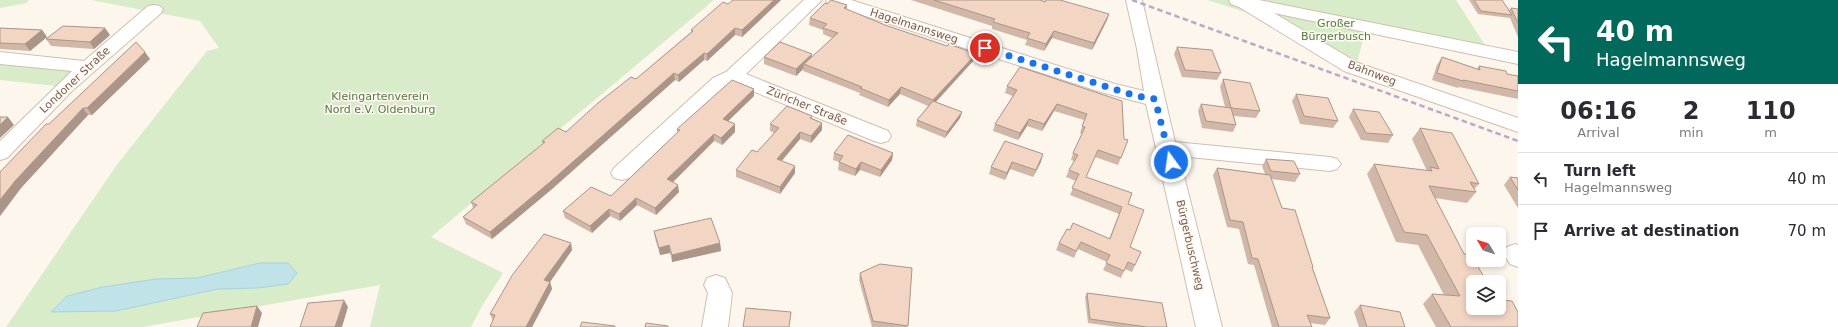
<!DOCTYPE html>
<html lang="en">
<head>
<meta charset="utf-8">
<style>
	body { margin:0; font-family:"DejaVu Sans",sans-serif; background:#f2f2f3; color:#2b2b33; height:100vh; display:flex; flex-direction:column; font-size:15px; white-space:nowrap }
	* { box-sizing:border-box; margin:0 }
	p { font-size:13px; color:#7c7c81 }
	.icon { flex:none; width:22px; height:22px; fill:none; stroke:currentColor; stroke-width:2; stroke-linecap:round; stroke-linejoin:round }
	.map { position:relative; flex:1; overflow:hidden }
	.panel { display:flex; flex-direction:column; background:#fff; width:320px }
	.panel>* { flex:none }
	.top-card { background:#00695c; color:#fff; overflow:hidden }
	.needle { width:26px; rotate:309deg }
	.tools { position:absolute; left:1466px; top:227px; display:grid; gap:8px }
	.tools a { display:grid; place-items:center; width:40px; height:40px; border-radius:6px; background:#fff; box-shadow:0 2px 6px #0003; font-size:20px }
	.pin { position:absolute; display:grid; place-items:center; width:34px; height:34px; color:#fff; margin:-17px; border:2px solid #fff; border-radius:50%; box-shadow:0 1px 4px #0007 }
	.me { position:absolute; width:44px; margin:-22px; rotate:346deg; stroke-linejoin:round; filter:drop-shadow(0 0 3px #0008) }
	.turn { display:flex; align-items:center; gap:14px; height:84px; padding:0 12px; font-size:18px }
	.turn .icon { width:52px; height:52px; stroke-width:2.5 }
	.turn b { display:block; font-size:28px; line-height:34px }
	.eta { display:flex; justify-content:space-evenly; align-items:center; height:68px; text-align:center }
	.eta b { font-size:24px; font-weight:700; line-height:28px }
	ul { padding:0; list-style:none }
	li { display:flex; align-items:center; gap:12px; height:52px; padding:0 12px; border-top:1px solid #e1e1e2 }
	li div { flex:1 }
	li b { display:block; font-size:15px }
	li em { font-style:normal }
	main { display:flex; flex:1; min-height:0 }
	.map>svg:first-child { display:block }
	.green { fill:#d8ecc9; fill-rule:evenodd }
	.water { fill:#bfe3e8; stroke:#a5d3da }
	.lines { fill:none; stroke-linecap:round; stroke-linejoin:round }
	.minor-casing { stroke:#d1beb0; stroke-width:2 }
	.minor { fill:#fff; fill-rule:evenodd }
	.rail { stroke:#b9a8c9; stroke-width:2.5; stroke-dasharray:5.5 3.5; stroke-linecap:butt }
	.wall { fill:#d1b7a8 }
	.shaded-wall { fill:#aa9588 }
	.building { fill:#f3d5c3; stroke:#aa9588 }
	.route { stroke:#1a73e8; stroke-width:7; stroke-dasharray:0 12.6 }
	.labels { text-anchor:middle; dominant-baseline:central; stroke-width:3; stroke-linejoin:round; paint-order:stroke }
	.park-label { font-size:11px; fill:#537a41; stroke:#fffaf3 }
	.street-label { font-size:11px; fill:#7a5c4d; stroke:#fffaf3 }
</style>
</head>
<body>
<main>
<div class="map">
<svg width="1518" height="327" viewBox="0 0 1518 327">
	<rect width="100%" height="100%" fill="#fdf6ec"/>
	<path class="green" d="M0,0H28L27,3L0,8Z
		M91,0H714L431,237L503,273L482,306L471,327H370L380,285L143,327H6L116,166L207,51L219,48L200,21ZM260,263L258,288L218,289L116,311L67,296L103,287L156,279L197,278Z
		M1207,0H1456L1490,53L1367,26L1354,73L1248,13Z
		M0,58L87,67L65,87L0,80Z"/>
	<path class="water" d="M260,263H288L297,273L288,284L258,288L218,289L116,311L51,312L67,296L103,287L156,279L197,278Z"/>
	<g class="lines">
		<defs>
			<path id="minor" d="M804,0H822L746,74L888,131L891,136L888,141L881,143L874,141L733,83L727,86L630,178L622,180L614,178L611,173L614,168L713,78L726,72Z
				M826,0H851L1115,84L1144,91L1137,49L1126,0H1142L1175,142L1330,157L1337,159L1341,164L1337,169L1330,171L1179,156L1222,327H1196L1146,104L1101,92L828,4Z
				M1229,0H1259L1518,52V64L1274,13L1358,63L1518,118V132L1344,71L1239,7L1231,4Z
				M154,5L160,6L163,10L160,14L72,91L7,158L0,160V141L72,71L0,64V52L84,61L148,6Z
				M1515,244L1518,245V267L1510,264L1503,253L1507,247Z
				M716,275L725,278L732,293L728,327H702L708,293L704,285L707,278Z"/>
		</defs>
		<use href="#minor" class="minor-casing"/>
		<use href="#minor" class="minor"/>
		<path class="rail" d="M1132,0L1518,141"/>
	</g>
	<path class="wall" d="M781,0L742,37L735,35L707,61L704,60L679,82L675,80L552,189L492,239L466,224L463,217L473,208L471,202L543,144L542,141L566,132L636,79L691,32V30L728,4Z
		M911,0H1040L1109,14L1107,20L1092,50L1052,38L1044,51L1025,45L1027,40L992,29V26Z
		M1469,0H1502L1509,10L1511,8L1518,9V37L1510,18L1478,14Z
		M847,10L885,25L947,46L976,54L974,60L936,102L962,112L960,118L945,138L916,126L917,120L928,106L900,94L888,107L859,95L860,93L803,71V69L796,76L764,64V57H812L832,38L823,34V30L809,25L810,18Z
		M0,28L42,30L47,37L30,51L0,49Z
		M110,35L94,49L51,46L46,39Z
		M1177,47L1221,73L1217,80L1182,77L1174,54Z
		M1442,57L1477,69L1479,66L1507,74L1518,76V99L1459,87L1458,88L1432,80L1437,65Z
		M150,59L92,115H88L21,188L0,216V172L49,124Z
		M1020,67L1124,139L1128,140L1118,165L1095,157L1086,177L1128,204L1130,247L1141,252L1132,272L1125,269L1121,278L1103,270L1107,262L1078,249L1074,258L1056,250L1059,243L1070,230L1109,239L1119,214L1070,195L1076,181L1066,177L1069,170L1074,161L1071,160L1073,153L1082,134L1080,133L1084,120L1054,111L1042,131L1027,126L1018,140L993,131L995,124L1013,96L1005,93L1007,86Z
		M1223,79L1260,111L1256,118L1234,116L1236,125L1233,132L1202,128L1198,111L1201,104L1225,107L1220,87Z
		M754,89V96L728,121L735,124V132L722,145L714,141L673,182L679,192L656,215L637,205L620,221L610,216L592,233L565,218L563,211L611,196L677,133V129Z
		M1296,94L1338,121L1333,128L1300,124L1292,101Z
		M1353,109L1393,135L1388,143L1361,140L1349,117Z
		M812,116V118L822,123V130L811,143L800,139L782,161L795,173L780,194L736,177V170L757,152L774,133L770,131V124Z
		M1420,128L1479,184L1474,189L1476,192L1467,203L1435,198L1473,282L1518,327H1436L1423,304L1432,294L1444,295L1418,245L1396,242L1367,174L1374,164L1427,171L1412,139Z
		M1005,141L1041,162L1033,177L1010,169L1005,180L989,174L991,167Z
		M834,153H893L892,160L880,177L860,170L855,176L838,170L839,162L833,160Z
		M1266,159L1300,174L1295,182L1271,179L1282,208L1313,267L1312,268L1330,318L1325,325L1310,323L1312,327H1272L1254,265L1248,264L1239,229L1227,227L1213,175L1217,168L1265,174L1262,166Z
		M1510,177L1518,178V208L1504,185Z
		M654,231L720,243L721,251L672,262L670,253L660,255L655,238Z
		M571,243L572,250L550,282L552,289L532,327H490L493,321L490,314Z
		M912,268L907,327H872L859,280L860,273Z
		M1087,293L1167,327H1117L1088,323L1085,297Z
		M1360,305L1405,327H1359L1354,312Z"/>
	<path class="shaded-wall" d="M774,0H781L742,37V30Z
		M847,5L846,12L844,8Z
		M1109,14L1107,20L1092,50L1094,43Z
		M105,28L110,35L94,49L90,42Z
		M735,28V35L707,61V54Z
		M42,30L47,37L30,51L25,44Z
		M1054,31L1052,38L1044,51L1046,44Z
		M145,52L150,59L92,115L87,108Z
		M704,53V60L679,82L678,75Z
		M812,54L811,61L804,64L803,69L796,76V69Z
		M976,54L974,60L931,107L933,100Z
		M674,73L675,80L552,189L492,239L490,232Z
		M901,87L900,94L888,107L889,100Z
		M754,89V96L723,126V119Z
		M1057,104L1054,111L1042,131L1044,124Z
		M83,108L88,115L21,188L0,216V200L15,181Z
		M962,112L960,118L945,138L947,132Z
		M8,117L14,125L0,138V125Z
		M1029,119L1027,126L1018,140L1020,133Z
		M822,123V130L811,143V136Z
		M735,124V132L722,145L721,138Z
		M800,132V139L777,166V159Z
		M714,134V141L668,187L667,179Z
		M893,153L892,160L880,177L881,170Z
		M1043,154L1041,162L1033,177L1036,170Z
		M861,162L860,170L855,176L856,169Z
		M1012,162L1010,169L1005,180L1007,173Z
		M795,166V173L780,194V187Z
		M678,185L679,192L656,215L655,208Z
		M636,198L637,205L620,221L619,214Z
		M609,209L610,216L592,233L590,226Z
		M571,243L572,250L550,282L552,289L532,327H526L544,280Z
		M720,243L721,251L672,262V255Z
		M669,245L670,253L660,255L659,248Z
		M344,300L348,307L342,327H335Z
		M257,306L262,313L258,327H251Z"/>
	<path class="building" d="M733,0H774L742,30L735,28L707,54L704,53L678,75L674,73L550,182L490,232L463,217L477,205L471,202L545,142L542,141L558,128L566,132L598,103L631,77L636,79L693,31L691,30L723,2L728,4Z
		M831,0L847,5L844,8L885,25L947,46L949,44L976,54L933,100L901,87L889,100L860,88L862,87L804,64L838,33L823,28L827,24L810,18L825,3L827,4Z
		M934,0H1040L1045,2L1046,0H1060L1109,14L1094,43L1054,31L1046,44L1027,38L1030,33L993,22L995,19Z
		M1474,0H1502L1512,15L1481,11Z
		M1511,8L1518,9V23Z
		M63,26L105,28L90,42L46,39Z
		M0,28L42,30L25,44L0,43Z
		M136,42L145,52L87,108H83L15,181L0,200V172L46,124H49Z
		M780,42L812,54L796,69L764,57Z
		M1177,47L1212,50L1221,73L1185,70Z
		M1442,57L1480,70L1479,66L1506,71L1507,74L1518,76V91L1463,80V81L1437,73Z
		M1020,67L1122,101L1124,139L1128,140L1121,158L1098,150L1086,177L1132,193L1128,204L1144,210L1130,247L1141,252L1135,265L1128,262L1124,271L1106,263L1110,255L1081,242L1076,251L1059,243L1067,229L1070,230L1073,223L1110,239L1122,207L1072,188L1079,174L1069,170L1078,155L1073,153L1085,127L1082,126L1087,114L1057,104L1044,124L1029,119L1020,133L995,124L1017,90L1007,86Z
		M1223,79L1250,83L1260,111L1231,108Z
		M732,80L754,89L723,119L735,124L721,138L714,134L667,179L678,185L655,208L636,198L619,214L609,209L590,226L563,211L591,187L611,196L680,130L677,129Z
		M1296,94L1328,98L1338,121L1304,116Z
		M933,101L962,112L947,132L917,120Z
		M1201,104L1231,108L1236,125L1206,121Z
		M787,106L812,116L810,118L822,123L811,136L800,132L777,159L795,166L780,187L736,170L752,150L757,152L779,128L770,124Z
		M1353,109L1379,112L1393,135L1366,133Z
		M0,117H8L0,125Z
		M1420,128L1452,133L1479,184L1470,182L1476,192L1429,186L1464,254H1471L1473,258V260H1474L1487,282H1473V308H1499V300L1512,301L1518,312V327H1451L1432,294L1460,296L1427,235L1404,232L1374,164L1432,171L1430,167L1439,169Z
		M848,135L893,153L881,170L861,162L856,169L839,162L843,156L834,153Z
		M1005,141L1043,154L1036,170L1012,162L1007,173L991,167Z
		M1266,159L1294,161L1300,174L1271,171Z
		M1217,168L1270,175L1282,208L1295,210L1313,267H1312L1330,318L1307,315L1312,327H1279L1258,259L1252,258L1243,222L1230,220Z
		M1510,177L1518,178V190Z
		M711,218L720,243L672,255L669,245L659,248L654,231Z
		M544,234L571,243L544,280L550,282L526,327H490L495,315L490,314L513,274Z
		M880,264L912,268L908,326L873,321L860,273Z
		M1087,293L1162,303L1167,327H1147L1090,319Z
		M344,300L335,327H300L308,303Z
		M1360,305L1400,312L1405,327H1367Z
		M257,306L251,327H197L203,313Z
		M746,308L791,312L789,327H743Z
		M582,322L615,326V327H580Z
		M646,323L668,326V327H645Z"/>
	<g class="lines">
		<path class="route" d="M985,48L1136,96L1155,99L1171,162"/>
	</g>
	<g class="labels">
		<g class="park-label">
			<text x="1336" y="23">Großer<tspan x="1336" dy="13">Bürgerbusch</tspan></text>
			<text x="380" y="96">Kleingartenverein<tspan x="380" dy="13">Nord e.V. Oldenburg</tspan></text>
		</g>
		<g class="street-label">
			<text transform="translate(914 26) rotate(18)">Hagelmannsweg</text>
			<text transform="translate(1372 73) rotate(21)">Bahnweg</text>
			<text transform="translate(75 80) rotate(-43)">Londoner Straße</text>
			<text transform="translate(807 106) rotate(22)">Züricher Straße</text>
			<text transform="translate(1190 245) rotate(77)">Bürgerbuschweg</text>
		</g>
	</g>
</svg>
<div class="tools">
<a><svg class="needle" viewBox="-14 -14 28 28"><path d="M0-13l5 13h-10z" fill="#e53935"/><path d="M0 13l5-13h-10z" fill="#7c7c81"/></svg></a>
<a><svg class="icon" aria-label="layers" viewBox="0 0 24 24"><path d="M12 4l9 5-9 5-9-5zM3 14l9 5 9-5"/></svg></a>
</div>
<div class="pin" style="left:985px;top:48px;background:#d93025"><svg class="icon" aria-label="arrive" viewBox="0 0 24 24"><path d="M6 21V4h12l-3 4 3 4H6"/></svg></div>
<svg class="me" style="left:1171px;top:162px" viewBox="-20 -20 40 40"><circle r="17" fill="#1a73e8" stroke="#fff" stroke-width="3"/><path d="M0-11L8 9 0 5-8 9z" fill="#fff"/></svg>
</div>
<section class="panel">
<div class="top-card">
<div class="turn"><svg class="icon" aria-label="left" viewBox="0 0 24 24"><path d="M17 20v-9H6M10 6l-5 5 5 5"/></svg><div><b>40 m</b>Hagelmannsweg</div></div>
</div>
<div class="eta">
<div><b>06:16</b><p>Arrival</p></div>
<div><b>2</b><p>min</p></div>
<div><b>110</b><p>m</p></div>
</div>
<ul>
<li><svg class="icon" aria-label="left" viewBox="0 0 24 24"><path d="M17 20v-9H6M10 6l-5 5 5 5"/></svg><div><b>Turn left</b><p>Hagelmannsweg</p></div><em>40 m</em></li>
<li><svg class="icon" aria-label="arrive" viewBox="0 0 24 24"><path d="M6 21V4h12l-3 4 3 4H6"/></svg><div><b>Arrive at destination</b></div><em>70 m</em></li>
</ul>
</section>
</main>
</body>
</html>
